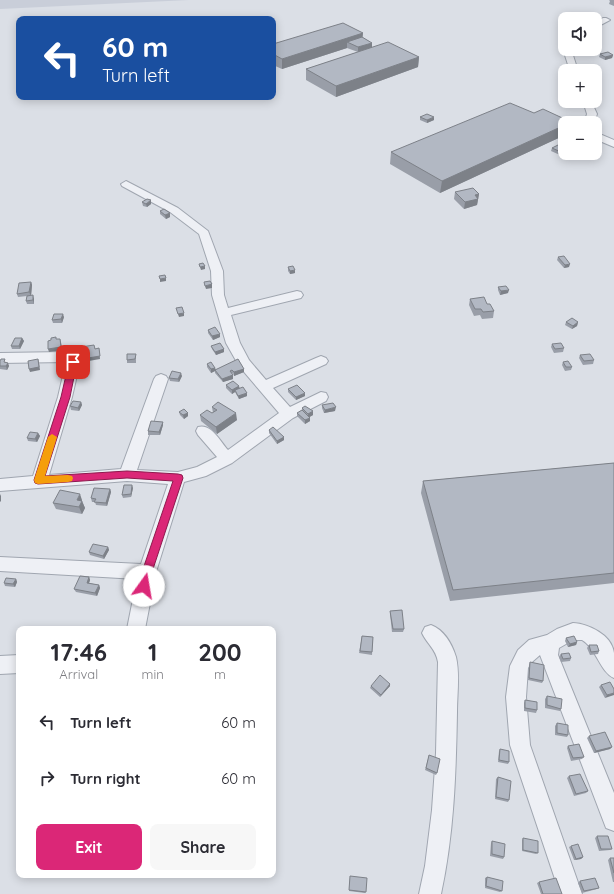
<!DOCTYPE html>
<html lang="en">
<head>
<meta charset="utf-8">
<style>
	body { margin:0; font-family:Quicksand,sans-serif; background:#f7f7f7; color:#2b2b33; height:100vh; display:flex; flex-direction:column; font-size:15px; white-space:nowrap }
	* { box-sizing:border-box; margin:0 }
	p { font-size:13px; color:#7c7c81 }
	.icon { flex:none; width:22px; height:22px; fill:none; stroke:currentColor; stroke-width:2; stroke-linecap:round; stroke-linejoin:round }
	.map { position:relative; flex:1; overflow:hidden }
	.details { position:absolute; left:16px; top:626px; width:260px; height:252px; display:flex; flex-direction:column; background:#fff; border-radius:8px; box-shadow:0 2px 10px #0003 }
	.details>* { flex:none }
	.hud { position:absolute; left:16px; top:16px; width:260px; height:84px; border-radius:8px; box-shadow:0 2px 10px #0003; background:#1a4fa0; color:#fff; overflow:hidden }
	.buttons { position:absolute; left:558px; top:12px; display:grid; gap:8px }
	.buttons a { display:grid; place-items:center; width:44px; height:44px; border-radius:8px; background:#fff; box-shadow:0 2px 10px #0003; font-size:20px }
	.pin { position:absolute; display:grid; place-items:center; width:34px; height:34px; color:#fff; margin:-17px; border-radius:8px; box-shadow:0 2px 6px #0006 }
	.me { position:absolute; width:44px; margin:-22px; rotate:13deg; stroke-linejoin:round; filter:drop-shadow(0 0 3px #0008) }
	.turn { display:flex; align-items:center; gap:14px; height:84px; padding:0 20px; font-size:18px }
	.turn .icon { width:52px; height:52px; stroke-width:2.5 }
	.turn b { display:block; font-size:28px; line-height:34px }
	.eta { display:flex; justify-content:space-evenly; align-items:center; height:68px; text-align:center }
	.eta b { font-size:24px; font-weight:800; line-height:28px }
	.button { display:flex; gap:8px; margin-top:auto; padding:8px 20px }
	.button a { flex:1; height:46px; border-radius:8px; background:#db2777; color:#fff; font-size:16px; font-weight:800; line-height:46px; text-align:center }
	.button a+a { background:#f7f7f7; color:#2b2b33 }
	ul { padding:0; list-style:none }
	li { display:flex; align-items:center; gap:12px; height:56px; padding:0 20px }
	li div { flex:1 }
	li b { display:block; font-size:15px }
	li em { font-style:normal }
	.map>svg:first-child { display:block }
	.built { fill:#c9ced9 }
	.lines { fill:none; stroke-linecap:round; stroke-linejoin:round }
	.minor-casing { stroke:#a0a6b0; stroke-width:2 }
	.minor { fill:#eef0f5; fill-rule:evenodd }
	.wall { fill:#999ea8 }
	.shaded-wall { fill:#7d8188 }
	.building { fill:#b2b8c3; stroke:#7d8188 }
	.route { fill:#db2777; stroke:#8e194d }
	.slow { fill:#f59e0b }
</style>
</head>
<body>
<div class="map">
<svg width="614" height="894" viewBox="0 0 614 894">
	<rect width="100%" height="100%" fill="#dbdfe6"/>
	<path class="built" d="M0,0H189L0,9Z"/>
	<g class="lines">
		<defs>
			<path id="minor" d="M603,18H606L610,20L595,28V23Z
				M565,47V49H571L578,71H570L563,49Z
				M583,101H591L597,114L594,123H584L587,114Z
				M595,132L614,140V147L595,139Z
				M126,181L178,208L208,231L223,271L224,295L228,308L297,291L301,292L303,295L301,298L231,315L240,343L249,360L266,380L316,358L321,356L326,358L328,361L326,364L273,388L290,407L321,392L326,393L328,397L326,401L293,418L232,463L206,476L184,482L156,572L145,629H127L137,579L0,571V557L141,564L168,484L127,481L0,491V479L33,476L58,397L66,362L0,363V353L65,352L76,355L80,362L72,397L49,475L121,469L154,379L156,376L161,374L166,376L168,379L137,470L178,472L197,467L217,457L198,435L196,431L198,427C211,423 220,441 228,450L279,413L239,366L226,343L212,295L211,271L199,234L170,212L122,186L121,184Z
				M573,623C589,624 612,635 614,653C614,661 614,670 614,678C600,672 597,649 582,640H573L559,648L558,655L614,793V831L606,828L540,655L532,662L528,668L526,697L530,745L582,894H560L510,745L506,697L510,666L518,650L529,640L547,635L557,629Z
				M431,625C444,630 452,644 456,657C460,674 457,694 457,712C456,773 454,834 441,894H419L425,866L432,810L436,753L438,662C436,649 427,644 422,633L425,627Z
				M19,655V673L0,674V656Z"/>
		</defs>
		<use href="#minor" class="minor-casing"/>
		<use href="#minor" class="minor"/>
	</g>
	<path class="wall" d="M609,0H614V6L609,4L610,1Z
		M363,33L362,37L372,43V48L419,57L418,67L336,97L306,80V69L358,52L347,48L282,69L273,65V44Z
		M600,54L613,55L612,58L605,60L599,57Z
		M534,113L571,122V123H565V135L440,193L390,164L391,152Z
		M420,117L434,120L427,123L420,120Z
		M552,148H565L560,155L551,151Z
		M582,153H597V156L589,158Z
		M455,192L479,194L477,205L464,209L454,199Z
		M142,202L151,204L147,207L143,206Z
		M160,211L170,217L166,219L160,214Z
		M558,257L569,267L564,268L557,260Z
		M288,267L295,273L290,274L288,271Z
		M31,282L32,285L31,296L34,299V304H27L26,301L27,296L18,297L17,294Z
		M498,287L508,293L500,295L498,290Z
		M470,299L494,311L493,318L482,319L480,315L474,316L469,305Z
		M64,317L62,323H53L52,320Z
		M566,322H578L577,326L572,329L565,325Z
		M208,330L220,334V337L213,340L208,333Z
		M22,338L24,341L20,349H12L11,346Z
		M552,344L564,348L563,352L554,353L551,347Z
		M211,346L224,349V352L216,355L212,349Z
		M136,354V363H127V360Z
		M580,355L594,360L593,364L583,365L579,358Z
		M0,361L6,362L9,366L7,370L0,369Z
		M563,362L572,367L571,370L565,371L562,365Z
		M207,364L215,368L216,370L244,369V372L234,376L233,373L232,374L233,375V379L223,382L215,373V371L211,373L207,367Z
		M182,376L179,382L170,381L169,378Z
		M226,385L239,388L247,396L239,399L235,392L232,394L226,388Z
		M288,389L305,396L296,400L288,392Z
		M81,402L82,405L79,411L71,410L70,406Z
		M322,405L335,411L324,413L322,408Z
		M212,407L237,420L217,434L201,421L200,415L212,413H213Z
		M302,408L313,415L309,417L310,418V421L305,424L297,416V413L302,410Z
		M179,412L188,413V416L184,419L180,415Z
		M163,422V425L160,435H148V431Z
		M269,430L284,437V440L277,444L269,433Z
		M38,433L40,436L37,442L28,441L27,438Z
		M614,463V583L450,601L421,493L423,481Z
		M133,488L131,497L123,498L122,495Z
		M110,489L111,492L107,506L96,505L95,502H92L91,498Z
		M82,500V501L85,508L82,514L56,509L53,503Z
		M108,547L109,550L104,559L90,555L89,552Z
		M89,577L90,580L89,583L99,585L100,588L97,596L76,592L74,589Z
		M16,579L17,582L15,587L5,586L4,583Z
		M390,611L404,629L403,632H392L390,614Z
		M362,636L373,637L372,655L359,653Z
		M566,638L577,642L576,645L568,647L565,641Z
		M589,645L599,651L598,654L590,655L587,648Z
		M561,654L571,658L570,661L561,662L559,657Z
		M530,662L543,681L542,683L528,680L529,665Z
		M390,684V686L380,697L370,688L371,686Z
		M601,685L614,689L605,698L599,687Z
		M547,696L561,709L560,711L545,708V699Z
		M525,700L537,710L536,713L524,711V703Z
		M557,723L568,735L567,737L555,735V726Z
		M589,736L612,747L610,749L594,753L587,738Z
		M568,746L584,757L582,759L571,761L567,748Z
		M500,749L509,762L508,764L498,762L499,751Z
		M429,755L437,773L436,775L425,770Z
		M569,776L588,791L586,793L574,796L567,778Z
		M498,777L509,800L508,802L495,799L496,779Z
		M597,836L612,849L610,850L599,851L595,838Z
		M523,838L538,853L536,854L522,851V840Z
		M492,841L504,857L503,859L490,856L491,843Z
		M571,846L583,857L581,859L574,860L569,847Z
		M610,858H614V882H613L608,860Z
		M487,877L502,891L500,892L485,888V878Z
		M350,878L366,892L365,893L349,891Z
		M580,881L599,888L597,889L582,893L578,883Z
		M539,882L562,894H541L537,883Z"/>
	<path class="shaded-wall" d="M363,33L362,43L347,42V48L282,69V59Z
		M372,43V48L358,52V47Z
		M613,55L612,58L605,60V57Z
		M419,57L418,67L336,97V86Z
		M434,117V120L427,123V120Z
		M565,125V135L440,193L442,181Z
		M565,150V153L560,155L561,152Z
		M597,153V156L589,158L590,155Z
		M479,194L477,205L464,209L465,202L475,195Z
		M151,200V204L147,207L146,204Z
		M170,213V217L166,219L165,215Z
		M570,264L569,267L564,268L565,265Z
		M205,266V269L201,270L200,267Z
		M295,270V273L290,274V271Z
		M166,278V281L160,282V279Z
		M31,282L32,285L31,296L29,292Z
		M212,284V288L206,289L205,286Z
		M509,290L508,293L500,295L501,291Z
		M33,295L34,299V304L33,300Z
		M184,313V316L179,317L178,314Z
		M63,314L64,317L62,323L61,319Z
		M578,322L577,326L572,329L573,326Z
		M220,334V337L213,340L212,336Z
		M22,338L24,341L20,349L19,346Z
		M60,339L61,342L62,350L49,352L48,349Z
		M99,348L100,359L83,362L82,359Z
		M224,349V352L216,355L215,352Z
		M80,356L81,363H78L77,360Z
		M38,359L39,363L40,370L30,372L29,369Z
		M8,363L9,366L7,370L6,366Z
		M215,368L216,371L215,370V371L211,373V369Z
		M244,369V372L234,376V372Z
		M181,373L182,376L179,382L178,379Z
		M233,375V379L223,382L222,379Z
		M239,386L240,389L235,390V392L232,394V390Z
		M247,393V396L239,399L238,396Z
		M305,393V396L296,400V397Z
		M81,402L82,405L79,411L78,408Z
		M336,407L335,411L324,413L325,410Z
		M313,411V415L308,418V414Z
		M188,413V416L184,419L183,415Z
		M236,413L237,420L217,434L216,427Z
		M310,418V421L305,424V420Z
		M163,422V425L160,435L159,432Z
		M38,433L40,436L37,442L35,439Z
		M284,437V440L277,444V441Z
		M132,485L133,488L131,497V494Z
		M110,489L111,492L107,506L106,503Z
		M0,494L1,496V501L0,502Z
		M80,494L82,500L79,507L77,500Z
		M82,501L85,508L82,514L79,507Z
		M108,547L109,550L104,559L103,556Z
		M89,577L90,580L88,586L87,583Z
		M16,579L17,582L15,587L13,584Z
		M99,585L100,588L97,596L95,593Z
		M577,642L576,645L568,647L570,644Z
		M390,684V686L380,697L381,695Z
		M614,693V695L605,698L607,695Z
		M612,747L610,749L594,753L596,751Z
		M583,857L581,859L574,860L576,859Z"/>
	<path class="building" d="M343,23L363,33L282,59L273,54V44Z
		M362,37L372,43L358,47L347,42Z
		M388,42L419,57L336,86L306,69Z
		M608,52L613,55L605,57L600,54Z
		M510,103L534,113L543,109L571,122L569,123H565V125L442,181L391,152Z
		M427,114L434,117L427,120L420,117Z
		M558,145L565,148V150L561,152L552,148Z
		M595,151L597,153L590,155L587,153H595Z
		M473,188L479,194L475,195L478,199L465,202L455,192Z
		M147,199L151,200L146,204L142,202Z
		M164,209L170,213L165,215L160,211Z
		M564,256L570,264L565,265L558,257Z
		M203,263L205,266L200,267L199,264Z
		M293,266L295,270L290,271L288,267Z
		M165,275L166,278L160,279L159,276Z
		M210,281L212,284L205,286L204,282Z
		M31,282L29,292L17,294L19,283Z
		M506,286L509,290L501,291L498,287Z
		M33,295V300L26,301L27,296Z
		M484,297L487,304H490L494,311L483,312L481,309H475L470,299Z
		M182,307L184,313L178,314L176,308Z
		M54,314H63L61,319L52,320Z
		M572,318L578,322L573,326L566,322Z
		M215,327L220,334L212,336L208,330Z
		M56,337V339H60L61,347L48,349V341L51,340V338Z
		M15,338H22L19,346H11Z
		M220,343L224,349L215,352L211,346Z
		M561,343L564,348L555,349L552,344Z
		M94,345L95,349L99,348L100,356L82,359L81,347Z
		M127,354H136L135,359L127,360Z
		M590,354L594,360L584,361L580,355Z
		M80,356V359L77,360L76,357Z
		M1,359H5L4,362L8,363L6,366H0V361Z
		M38,359L39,367L29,369L28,361Z
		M238,359L244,369L234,372L232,370L230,371L233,375L222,379L215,370Z
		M568,361L572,367H566L563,362Z
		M211,362L215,368L211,369L207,364Z
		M172,371L181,373L178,379L169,378Z
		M233,381L239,386L232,390L226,385Z
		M297,385L305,393L296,397L288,389Z
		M243,387L247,393L238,396L235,390Z
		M73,401L81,402L78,408L70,406Z
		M218,402L236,413L216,427L200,415L207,410L212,413L217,410L212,407Z
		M333,403L336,407L325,410L322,405Z
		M305,406L313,411L308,414L302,408Z
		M184,409L188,413L183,415L179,412Z
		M302,410L310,418L305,420L297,413Z
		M151,421L163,422L159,432L148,431Z
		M273,427L284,437L277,441L269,430Z
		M30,432L38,433L35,439L27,438Z
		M614,463V573L453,590L423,481Z
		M124,485H132L131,494L122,495Z
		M94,488L110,489L106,503L94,502L96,499L91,498Z
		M60,490L80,494L77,500L82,501L79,507L53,503Z
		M93,544L108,547L103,556L89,552Z
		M80,576L89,577L87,583L99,585L95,593L74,589Z
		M6,578L16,579L13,584L4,583Z
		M402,610L404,629H393L390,611Z
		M362,636L373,637L372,652L360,651Z
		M574,636L577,642L570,644L566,638Z
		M589,645H597L599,651L591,652Z
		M569,653L571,658L563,659L561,654Z
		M530,662L544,665L543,681L529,678Z
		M380,675L390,684L381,695L371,686Z
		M610,682L614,689V693L607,695L601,685Z
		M547,696L562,699L561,709L547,705Z
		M525,700L537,702V710L525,708Z
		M557,723L568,725V735L557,733Z
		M605,732L612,747L596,751L589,736Z
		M579,744L584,757L573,758L568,746Z
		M500,749L509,751V762L499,760Z
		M429,755L440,759L437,773L426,768Z
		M580,774L588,791L576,794L569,776Z
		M498,777L511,781L509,800L496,797Z
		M597,836H608L612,849H601Z
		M523,838L538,841V853L523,850Z
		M492,841L505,844L504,857L492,854Z
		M578,844L583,857L576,859L571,846Z
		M610,858H614V873Z
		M350,876L367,878L366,892L349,890Z
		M487,877L503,881L502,891L486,886Z
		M556,878L562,894H543L539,882Z
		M595,878L599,888L584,891L580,881Z"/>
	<path class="route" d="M73,359L77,362L70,397L45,476L127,471L178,474L182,475L183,478L152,572L148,589L144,591L140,589L139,586L142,572L173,481L127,478L38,484L35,483L34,480L61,397L69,362Z"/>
	<path class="slow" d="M52,434L57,437L45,476L68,475L72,476L73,478L72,481L68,482L38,484L35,483L34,480L48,437Z"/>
</svg>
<div class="buttons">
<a><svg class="icon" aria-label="sound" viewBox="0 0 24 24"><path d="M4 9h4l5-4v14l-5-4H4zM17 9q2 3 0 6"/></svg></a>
<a>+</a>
<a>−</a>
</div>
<div class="pin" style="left:73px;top:362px;background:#d93025"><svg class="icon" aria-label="arrive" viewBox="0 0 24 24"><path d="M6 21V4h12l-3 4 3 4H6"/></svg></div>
<svg class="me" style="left:144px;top:586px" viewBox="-20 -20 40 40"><circle r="19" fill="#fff"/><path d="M0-13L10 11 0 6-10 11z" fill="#db2777"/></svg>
<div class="hud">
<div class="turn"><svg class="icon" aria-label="left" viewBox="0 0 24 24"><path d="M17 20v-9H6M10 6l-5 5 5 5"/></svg><div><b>60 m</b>Turn left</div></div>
</div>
<section class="details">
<div class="eta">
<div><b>17:46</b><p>Arrival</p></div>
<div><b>1</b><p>min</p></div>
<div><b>200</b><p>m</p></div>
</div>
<ul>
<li><svg class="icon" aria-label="left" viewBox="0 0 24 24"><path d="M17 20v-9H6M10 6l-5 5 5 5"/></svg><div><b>Turn left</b></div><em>60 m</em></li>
<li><svg class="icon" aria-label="right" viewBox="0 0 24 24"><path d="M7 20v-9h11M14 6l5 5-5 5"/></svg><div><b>Turn right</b></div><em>60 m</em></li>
</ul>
<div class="button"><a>Exit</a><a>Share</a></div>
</section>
</div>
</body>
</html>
